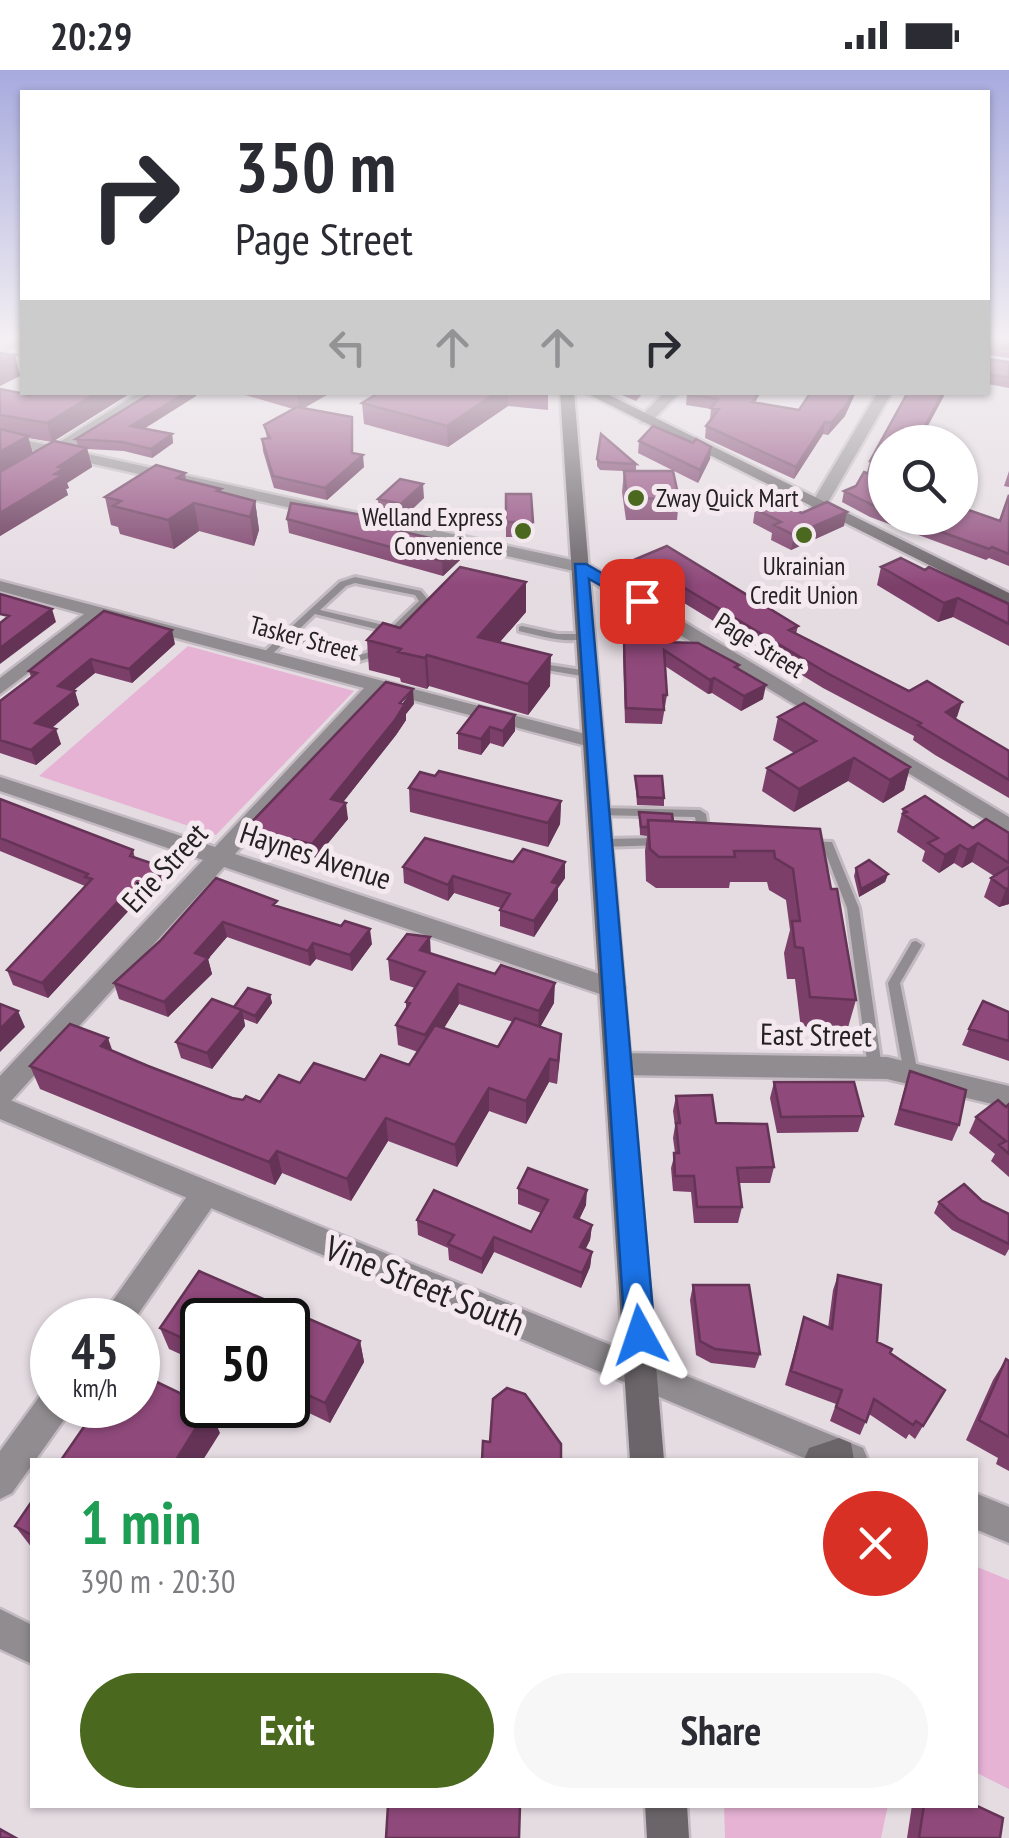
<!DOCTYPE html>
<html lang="en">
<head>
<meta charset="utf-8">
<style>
	body { margin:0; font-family:"PT Sans Narrow",sans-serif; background:#f7f7f7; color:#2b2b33; height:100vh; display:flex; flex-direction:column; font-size:38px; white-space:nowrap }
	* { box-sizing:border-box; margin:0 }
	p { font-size:32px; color:#7c7c81 }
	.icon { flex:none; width:55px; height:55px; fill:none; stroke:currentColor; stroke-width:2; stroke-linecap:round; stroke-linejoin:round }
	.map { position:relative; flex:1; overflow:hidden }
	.drawer { position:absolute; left:30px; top:1388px; width:948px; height:350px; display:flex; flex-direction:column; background:#fff; border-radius:0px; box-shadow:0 2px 8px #0004 }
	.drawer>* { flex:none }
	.hud { position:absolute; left:20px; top:20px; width:970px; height:305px; border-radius:0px; box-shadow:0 2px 8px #0004; background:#fff; color:#2b2b33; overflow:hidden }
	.controls { position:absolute; left:868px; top:355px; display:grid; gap:20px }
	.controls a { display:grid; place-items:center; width:110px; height:110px; border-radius:50%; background:#fff; box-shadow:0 2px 8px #0004; font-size:50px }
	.speed { position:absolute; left:30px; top:1228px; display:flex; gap:20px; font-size:50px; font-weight:700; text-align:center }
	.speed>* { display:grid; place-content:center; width:130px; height:130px; border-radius:50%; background:#fff; box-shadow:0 2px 8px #0004; line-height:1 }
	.speed small { font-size:25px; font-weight:400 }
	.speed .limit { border:5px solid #111; border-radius:15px; background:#fff; color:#111 }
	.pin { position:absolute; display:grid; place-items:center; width:85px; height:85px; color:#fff; margin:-42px; border-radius:20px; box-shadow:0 5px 15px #0006 }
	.me { position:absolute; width:110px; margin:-55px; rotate:355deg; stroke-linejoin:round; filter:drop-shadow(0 0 8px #0008) }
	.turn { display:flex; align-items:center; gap:35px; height:210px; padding:0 50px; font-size:45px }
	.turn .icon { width:130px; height:130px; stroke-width:2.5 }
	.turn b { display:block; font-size:70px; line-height:85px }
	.lanes { display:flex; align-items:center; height:95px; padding:0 50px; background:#0003; justify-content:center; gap:50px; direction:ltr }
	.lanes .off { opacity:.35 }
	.round { display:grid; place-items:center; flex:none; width:105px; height:105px; border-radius:52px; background:#f7f7f7 }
	.overview { display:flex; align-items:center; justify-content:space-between; height:170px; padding:0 50px }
	h1 { font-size:60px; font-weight:700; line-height:75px; color:#1e9e55 }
	.button { display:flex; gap:20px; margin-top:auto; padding:20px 50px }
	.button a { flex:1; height:115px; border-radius:60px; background:#4a691e; color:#fff; font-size:40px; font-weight:700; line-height:115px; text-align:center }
	.button a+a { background:#f7f7f7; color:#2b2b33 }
	.status { display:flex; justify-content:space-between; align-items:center; height:70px; padding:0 50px; background:#fff; direction:ltr }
	.status svg { height:28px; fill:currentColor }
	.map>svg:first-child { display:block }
	.green { fill:#e6b3d5 }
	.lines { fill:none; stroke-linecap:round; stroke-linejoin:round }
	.service-casing { stroke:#c2bac0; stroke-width:6 }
	.minor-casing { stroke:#c2bac0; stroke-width:5 }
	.tertiary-casing { stroke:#c2bac0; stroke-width:5 }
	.secondary-casing { stroke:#c2bac0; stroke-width:5 }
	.service { fill:#908c8f; fill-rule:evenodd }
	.minor { fill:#908c8f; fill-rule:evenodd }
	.tertiary { fill:#908c8f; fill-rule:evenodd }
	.secondary { fill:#6b6569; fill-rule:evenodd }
	.wall { fill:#7b3f6a; fill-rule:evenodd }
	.shaded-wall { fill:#643356 }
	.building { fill:#8f497b; stroke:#643356; stroke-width:2.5 }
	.route { fill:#1a73e8; stroke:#114b97; stroke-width:2.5 }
	.poi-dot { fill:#4a691e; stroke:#f3e9ef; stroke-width:4 }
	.labels { text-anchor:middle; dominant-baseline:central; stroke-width:10; stroke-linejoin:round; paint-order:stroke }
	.far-poi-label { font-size:25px; fill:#252123; stroke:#f3e9ef; text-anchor:start }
	.far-street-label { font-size:25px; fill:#252123; stroke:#f3e9ef }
	.street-label { font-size:30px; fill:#252123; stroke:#f3e9ef }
	.near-street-label { font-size:35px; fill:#252123; stroke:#f3e9ef }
</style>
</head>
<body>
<div class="status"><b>20:29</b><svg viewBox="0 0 49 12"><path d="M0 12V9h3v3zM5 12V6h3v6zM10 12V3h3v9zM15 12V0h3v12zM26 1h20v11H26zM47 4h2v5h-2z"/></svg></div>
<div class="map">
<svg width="1009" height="1768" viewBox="0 0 1009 1768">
	<rect width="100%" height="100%" fill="#e5dce2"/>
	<path class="green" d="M188,576L354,621L216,765L39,706Z
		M975,1496L1009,1510V1719L975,1702Z
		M724,1735H888L881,1768H725Z"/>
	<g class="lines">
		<defs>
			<path id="service" d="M22,269V273L10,279L5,278Z
				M355,507L421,521L429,531L373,587L359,591L285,572L268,588H262V584L340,512ZM355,513L415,525L419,531L392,557L320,540L346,516ZM315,544L388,562L367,583L359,585L290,568Z
				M522,556L558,564H586L591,567C568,575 542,566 519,561V557Z
				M537,593L588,601L593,604L588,607L534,598L532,596Z
				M599,738L700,740L706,744L709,766L703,770L699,769L695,747L595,745L593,742L595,739Z
				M659,768L665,772L663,775L601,777L595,773L601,769Z
				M809,771L832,772L859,838L882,998L880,1002H870L868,998L847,838L824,779L805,778L803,775L805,772Z
				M916,871L922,875L900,913L918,1004L916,1008L911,1009L906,1008L904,1004L888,913L912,872Z"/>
			<path id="minor" d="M140,322H158L69,380L586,493L1009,747V764L574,501L58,386L0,421V409L43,383L0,373V365L53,376Z
				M665,322H680L651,352H641V346Z
				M878,322H892L826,436L812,439L810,436Z
				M0,511L601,668L604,672L594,678L382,622L235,784L621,911L625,918L621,925H603L224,797L10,1032L0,1035V1006L203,790L0,721V707L215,777L364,618L101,548L0,624V608L84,544L0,521Z
				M618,983L887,987L1009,1016V1038L887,1009L618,1005L608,1001L604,994L608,987Z
				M205,1111L215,1115L220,1124L215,1133L134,1250H99L195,1115Z
				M52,1319V1335H71L66,1347L12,1423L0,1429V1381L42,1323Z
				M0,1539L32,1555V1594L0,1579Z"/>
			<path id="tertiary" d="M0,1026L863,1378L868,1390H809L0,1049Z
				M975,1423L1009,1437V1473L975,1459Z"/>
			<path id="secondary" d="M560,322H574L664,1390H630Z
				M584,322H603L1009,523V535Z
				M839,1368L851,1373L854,1390H804L809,1378Z
				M645,1735H687L689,1768H647Z"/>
		</defs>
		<use href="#service" class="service-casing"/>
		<use href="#minor" class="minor-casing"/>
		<use href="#tertiary" class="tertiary-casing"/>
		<use href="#secondary" class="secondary-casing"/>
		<use href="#service" class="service"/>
		<use href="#minor" class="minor"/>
		<use href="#tertiary" class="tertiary"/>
		<use href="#secondary" class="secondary"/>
	</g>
	<path class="wall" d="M988,269H1009V288L988,285V289L1009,292V318L988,314Z
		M0,319L30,325L33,322H129V324L54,371L78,376L76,369L153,322H196V326L144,359L172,364L173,373L152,388L124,381L87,379L92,397L67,413L69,418L66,419L68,425L0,466ZM28,368L52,372L33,383Z
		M235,322H332L303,338L352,347L353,383L364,397L327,430L274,418L263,381L262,369L267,368L264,355L293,339Z
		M380,322H548V340L508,336L448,377L364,354L362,333Z
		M615,322H644L636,331Z
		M755,322L754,324L758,325L756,333L845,346L828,365L823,364L794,409L705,368L706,356L711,350L710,349L711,339L686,335L687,324Z
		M908,322H946L922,367L943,372H885V405L867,402L870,391Z
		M639,371L693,373L711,377L710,389L698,413L638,383Z
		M597,389L636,394V401L679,429L677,450H626L622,422L624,401L600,400L597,396Z
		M1009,401V417L1004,416Z
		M185,403L186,410L221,419V422L255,431L259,460L254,476L199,461L174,479L120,464L118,457L111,455L105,427Z
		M885,410V448H960L1000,451L1009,424V496L989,488L986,490L870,447L842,432L844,421Z
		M506,424L533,452L532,467H506Z
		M424,428L402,449L379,444L378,429Z
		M755,439L802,443L844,456L791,480L771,470L772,463L753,453Z
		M287,449L387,458L459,475L460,490L443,506L289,463Z
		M636,489L798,556L796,564L957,647L955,648L1009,681V728L935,685L913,670L914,666L823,618L635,503Z
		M881,497L925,500L1009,534V576L953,547L938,552L877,515Z
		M526,542L499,573L550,616L528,645L429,616L427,619L401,612L400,608L369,600L367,570L400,558Z
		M624,571L739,595V599L763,629L741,641L712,623L708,624L665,596L667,625L662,654L625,653L623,585Z
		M175,574L132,613L95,603L74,620L79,635L52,658L61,674L36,695L0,683V631L31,607L29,601Z
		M414,634L406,644V650L396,665L343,732L348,749L314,790L249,774L246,758Z
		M515,645V661L503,677L490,673L481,685L458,679V663Z
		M778,647L910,697L904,720L883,733L848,711L794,742L762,721L767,698L794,683L773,670Z
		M635,706L664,728V736L637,735Z
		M409,718L561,731L560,754L548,777L410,742Z
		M0,729L133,780L135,788L160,796L164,811L138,838L133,836L48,928L13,915L7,900L85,816L0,781Z
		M903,739L973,758L1009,763V834L999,837L984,827L991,808L994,806L972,792L962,798L954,793L939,803L922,791L925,781L897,762Z
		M639,742L673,751L820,759L831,819L856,930L847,961L801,959L795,909H787L784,883L790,860L786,830L769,820L767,812H730L729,818H656L646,811L645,781L647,766L640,765Z
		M403,797L565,808L558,818V830L534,867L500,856V840L501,838L454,823L448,831L404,813Z
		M856,798L888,804L885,812L859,827L854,806Z
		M278,836L372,874L352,901L316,889L310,896L227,867L208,889L212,904L168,947L119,929L114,913L160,871Z
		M431,883L554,933L540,957L561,964L557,1014L549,1012L526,1054L489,1041L457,1097L388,1071L351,1131L282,1103L275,1115L40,1019L30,996L112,981L232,1028L260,1032L300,1013L365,1010L409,995L418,982L398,975L396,955L406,940V932L415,918L390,910L388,889ZM459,934L513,952L498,977L444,958Z
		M270,925L272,933L257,954L244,949L245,956L212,999L181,988L176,972L234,937Z
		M1009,942V991L962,975L969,959Z
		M910,1001L959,1055L952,1071L894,1055Z
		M774,1012L863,1046L858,1062L777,1063L770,1028Z
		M676,1026L716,1053L774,1097L770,1113H739L742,1137L738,1153H694L691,1122L673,1121L671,1098L675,1083L673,1068L675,1056L673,1041Z
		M1009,1034V1107L991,1091L995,1084L969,1063L976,1047Z
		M518,1118L586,1135L579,1149L592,1155L590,1170L585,1180L592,1182L590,1197L581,1218L494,1182L482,1204L449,1190L448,1178L418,1165L417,1150L531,1162L541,1143L518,1134Z
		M982,1131L1009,1144V1179L1005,1186L952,1160L934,1143L939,1132Z
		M199,1201L360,1271L364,1292L330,1353L288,1333V1250H202V1294L169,1279L160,1258Z
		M838,1205L877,1272L890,1283L945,1320L915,1369L909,1364L906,1369L869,1344L860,1365L830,1351L836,1334L785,1315L804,1247L828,1258L833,1220Z
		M693,1215L760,1284L755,1298L711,1293L696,1285L690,1230Z
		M1006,1289L1009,1291V1401L996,1394L998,1388L966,1370L993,1310Z
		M32,1431V1478L15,1456Z
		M912,1735H975L1000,1768H907Z"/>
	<path class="shaded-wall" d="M15,285L20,306L0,316V293Z
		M98,322H129V324L52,372L47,353Z
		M187,322H196V326L133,365L131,356Z
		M297,322H332L299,341Z
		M497,322H508V336L448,377L447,356Z
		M853,322H856L845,346L828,365L831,353Z
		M943,322H946L919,372L921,364Z
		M352,347L353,394L363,385L364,397L327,430L325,418L352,383Z
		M825,352L823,364L794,409L796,397Z
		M172,364L173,373L152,388L151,379Z
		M28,366L33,385L0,405V382Z
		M711,377L710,389L698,413L700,400Z
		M87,378L92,397L67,413L69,418L66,419L68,425L0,466V442L58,397Z
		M423,414L424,428L402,449L401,434Z
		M255,431L259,460L254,476L250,447Z
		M194,433L199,461L174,479L168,450Z
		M847,442L844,456L791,480L794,465Z
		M459,475L460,490L443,506L442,491Z
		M526,512V542L478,597V567Z
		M958,528L953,547L938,552L944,533Z
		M52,539L56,552L0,594V578Z
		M172,560L175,574L132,613L129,599Z
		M427,585L429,616L427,619L425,588Z
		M551,585L550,616L528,645V614Z
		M91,589L95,603L62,630L58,616Z
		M714,608L712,623L708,624L710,610Z
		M766,615L763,629L741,641L744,626Z
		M413,619L414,634L406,644V650L396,665L333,745L331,729Z
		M75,621L79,635L40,667L35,653Z
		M962,632L957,647L941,656L946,642Z
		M515,645V661L503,677V661Z
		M490,657V673L481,685V669Z
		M56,659L61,674L36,695L31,680Z
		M854,688L848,711L794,742L799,719Z
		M910,697L904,720L883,733L890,710Z
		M561,731L560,754L548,777V753Z
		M346,733L348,749L314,790L312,774Z
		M978,773L972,792L962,798L968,780Z
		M960,775L954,793L939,803L945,785Z
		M565,792V808L558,818V830L534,867V851L552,812Z
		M160,796L164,811L138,838L134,823Z
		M888,804L885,812L859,827L861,819Z
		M453,806L454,823L448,831V815Z
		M1009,818V834L999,837L1006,819Z
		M128,821L133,836L48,928L42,913Z
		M223,852L227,867L208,889L212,904L168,947L164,932L195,883Z
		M370,859L372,874L352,901L350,885Z
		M430,867L431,887L420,880Z
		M313,873L316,889L310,896L308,881Z
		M555,913L554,933L538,961L539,941Z
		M458,914L459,934L427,985L425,965Z
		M270,925L272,933L257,954L255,946Z
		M242,940L245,956L212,999L207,983Z
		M18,941L25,957L0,982V959Z
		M561,964L560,987L557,1014L558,991Z
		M108,968L116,991L101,976Z
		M550,989L549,1012L526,1054V1031Z
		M489,1018V1041L457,1097L455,1075Z
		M386,1048L388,1071L351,1131L347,1109Z
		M277,1081L282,1103L275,1115L269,1092Z
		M587,1120L586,1135L573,1163L574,1147Z
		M592,1155L590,1170L579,1192L580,1177Z
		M494,1167V1182L482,1204V1189Z
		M592,1182L590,1197L581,1218L582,1203Z
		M360,1271L364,1292L330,1353L325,1333Z
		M209,1337L220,1363L203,1390H176Z"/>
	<path class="building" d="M988,269H1009V278L988,276V289L1009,292V308L988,304Z
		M0,283L15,285L0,293Z
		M0,319L30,325L33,322H98L47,353L0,345Z
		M153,322H187L131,356L172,364L151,379L122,372L76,369Z
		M380,322H497L447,356L362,333Z
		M688,322H747L758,325L752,332L799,340L811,322H853L847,334L831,353L825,352L796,397L706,356L719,339L711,338L718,329L687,324Z
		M908,322H943L921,364L923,367L944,371L943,372H885V394L870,391Z
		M297,337L352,347V383L363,385L325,418L273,406L262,369L270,368L264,355Z
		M653,356L693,373L696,369L711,377L700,400L639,371Z
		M0,359L28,366L0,382Z
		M601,364L636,394L600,392L597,389Z
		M54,371L87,378L58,397L64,398L55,404L63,405L0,443V402Z
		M156,395L185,403L177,408L221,419L217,421L255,431L250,447L194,433L168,450L113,436L121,431L105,427Z
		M624,401H673L679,429L627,428Z
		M864,402L885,410V441L844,421L856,416Z
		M400,409L423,414L401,434L378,429Z
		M506,424H531L533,452H506Z
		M1009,425V484L992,477L989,479L903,448H960V437L1000,451Z
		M776,430L802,443L827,432L847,442L794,465L774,455L781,452L755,439Z
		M291,433L386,449L379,456L459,475L442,491L287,449Z
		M667,476L798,556L789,560L909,621L927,611L962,632L946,642L957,650L1009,681V710L918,655L921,653L827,603L636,489Z
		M901,488L925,500L929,497L1009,534V554L958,528L944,533L881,497Z
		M460,497L526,512L478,567L551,585L528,614L427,585L425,588L398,582L401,579L367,570L383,553L400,558Z
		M0,524L52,539L0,578V553L9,546L0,544Z
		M104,541L172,560L129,599L91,589L58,616L75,621L35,653L56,659L31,680L0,670V631L37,603L29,601Z
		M624,571L698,573L739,595L735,597L766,615L744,626L714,608L710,610L664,580L667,625H663L664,640L626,638Z
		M386,612L413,619L400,633L405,634L395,650L331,729L346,733L312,774L246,758Z
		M804,633L910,697L890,710L854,688L799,719L767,698L816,671L778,647Z
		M479,636L515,645L503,661L490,657L481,669L458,663Z
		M439,701L561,731L548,753L409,718L420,702L435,706Z
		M635,706H662L664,728L638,727Z
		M925,726L973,758L986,749L1009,763V793L978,773L968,780L960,775L945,785L928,773L938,768L903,744L907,742L903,739Z
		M0,729L133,780L130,786L160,796L134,823L128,821L42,913L7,900L92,809L85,807L88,804L0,768Z
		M639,742L672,744L673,751L648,750V757H641Z
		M648,750L820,759L831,819H837L856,930L810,927L803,878L795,877L792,851H800L793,799L775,788L774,781H734L735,787H659L650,779Z
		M425,768L513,792L523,779L565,792L552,812L559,814L534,851L500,840L510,824L453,806L448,815L403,797Z
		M869,790L888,804L861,819L856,798Z
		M1009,797V818L1006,819L991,808Z
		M216,808L277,831L273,835L341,856L345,851L370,859L350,885L313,873L308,881L223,852L195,883L208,888L164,932L114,913L160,871Z
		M407,864L430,867L420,880L495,904L501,895L555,913L539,941L458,914L425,965L396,955L410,933L406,932L425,902L388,889Z
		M248,918L270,925L255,946L234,937Z
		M212,929L242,940L207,983L176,972Z
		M983,931L1009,942V971L969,959Z
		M0,934L18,941L0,959Z
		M515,948L561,964L558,991L550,989L526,1031L489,1018L455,1075L386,1048L347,1109L277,1081L269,1092L30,996L70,954L108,968L101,976L148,996L232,1028L243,1030L246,1026L260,1032L279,1005L300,1013L314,993L365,1010L381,985L409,995L435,955L498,977Z
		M910,1001L966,1020L959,1055L900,1039Z
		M774,1012H854L863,1046L781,1047Z
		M712,1025L716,1053L767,1054L774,1097L737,1098L742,1137H697L694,1106H675L674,1083H679L676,1053H680L676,1026Z
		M998,1030L1006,1037L1009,1034V1084L999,1075L1006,1071L976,1047Z
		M528,1098L587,1120L574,1147L592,1155L580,1177L592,1182L582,1203L494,1167L482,1189L448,1174L454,1165L417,1150L434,1120L531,1162L548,1130L518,1118Z
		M964,1114L982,1131L1009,1144V1174L958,1149L939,1132Z
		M199,1201L360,1271L325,1333L288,1316V1250H202V1277L160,1258Z
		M838,1205L881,1215L877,1272L892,1279L890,1283L945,1320L923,1356L916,1351L913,1355L874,1329L866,1352L836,1337L842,1320L791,1301L804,1247L832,1259Z
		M693,1215H749L760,1284L715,1279L700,1271Z
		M1006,1289L1009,1291V1367L979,1350Z
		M138,1303L209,1337L176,1390H61L99,1335H138Z
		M507,1318L525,1324L561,1374V1390H482L483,1371L490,1372L493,1329Z
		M32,1431V1465L15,1456Z
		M388,1735H520L519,1768H386Z
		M924,1735H975L1003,1748L1000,1768H919Z
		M0,1759L16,1768H0Z"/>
	<linearGradient id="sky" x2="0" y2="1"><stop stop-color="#a7aade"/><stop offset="0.52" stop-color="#f3eff2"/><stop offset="1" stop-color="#f3eff2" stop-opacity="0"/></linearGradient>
	<rect width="1009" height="516" fill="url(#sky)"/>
	<path class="route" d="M575,494H586L650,531L636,535L589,509L655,1265L650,1275L640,1279L629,1275L625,1265Z"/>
	<g class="poi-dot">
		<circle cx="636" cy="428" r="10"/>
		<circle cx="523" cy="461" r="10"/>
		<circle cx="804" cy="465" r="10"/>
	</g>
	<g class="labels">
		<g class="far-poi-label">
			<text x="656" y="428">Zway Quick Mart</text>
			<text x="503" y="447" text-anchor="end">Welland Express<tspan x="503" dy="29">Convenience</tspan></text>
			<text x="804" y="496" text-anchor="middle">Ukrainian<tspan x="804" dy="29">Credit Union</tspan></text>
		</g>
		<g class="far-street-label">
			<text transform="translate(304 568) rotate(15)">Tasker Street</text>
			<text transform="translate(760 575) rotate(32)">Page Street</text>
		</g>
		<g class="street-label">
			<text transform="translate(316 785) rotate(18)">Haynes Avenue</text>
			<text transform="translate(164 797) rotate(-47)">Erie Street</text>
			<text transform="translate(816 964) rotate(1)">East Street</text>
		</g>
		<g class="near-street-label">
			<text transform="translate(425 1215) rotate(22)">Vine Street South</text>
		</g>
	</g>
</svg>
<div class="controls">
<a><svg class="icon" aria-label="search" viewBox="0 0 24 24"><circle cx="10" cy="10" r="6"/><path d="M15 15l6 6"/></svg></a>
</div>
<div class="speed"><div>45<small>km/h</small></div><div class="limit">50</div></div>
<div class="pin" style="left:642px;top:531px;background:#d93025"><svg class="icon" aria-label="arrive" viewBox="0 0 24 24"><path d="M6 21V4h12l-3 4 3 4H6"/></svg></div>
<svg class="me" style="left:640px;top:1265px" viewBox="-20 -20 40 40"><path d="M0-17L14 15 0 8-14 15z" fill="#1a73e8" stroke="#fff" stroke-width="4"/></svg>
<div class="hud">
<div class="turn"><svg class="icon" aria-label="right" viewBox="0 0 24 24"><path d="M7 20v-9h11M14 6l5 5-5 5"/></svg><div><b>350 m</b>Page Street</div></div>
<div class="lanes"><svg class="icon off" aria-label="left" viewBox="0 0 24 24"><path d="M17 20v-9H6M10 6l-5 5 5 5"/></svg><svg class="icon off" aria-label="ahead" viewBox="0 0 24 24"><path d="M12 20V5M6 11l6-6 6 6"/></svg><svg class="icon off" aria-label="ahead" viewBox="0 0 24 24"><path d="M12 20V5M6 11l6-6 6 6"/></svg><svg class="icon" aria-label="right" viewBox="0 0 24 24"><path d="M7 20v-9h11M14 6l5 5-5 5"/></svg></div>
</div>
<section class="drawer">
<div class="overview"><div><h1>1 min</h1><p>390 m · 20:30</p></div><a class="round" style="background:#d93025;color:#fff"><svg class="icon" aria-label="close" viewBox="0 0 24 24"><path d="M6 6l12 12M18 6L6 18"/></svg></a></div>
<div class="button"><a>Exit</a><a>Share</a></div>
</section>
</div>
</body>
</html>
